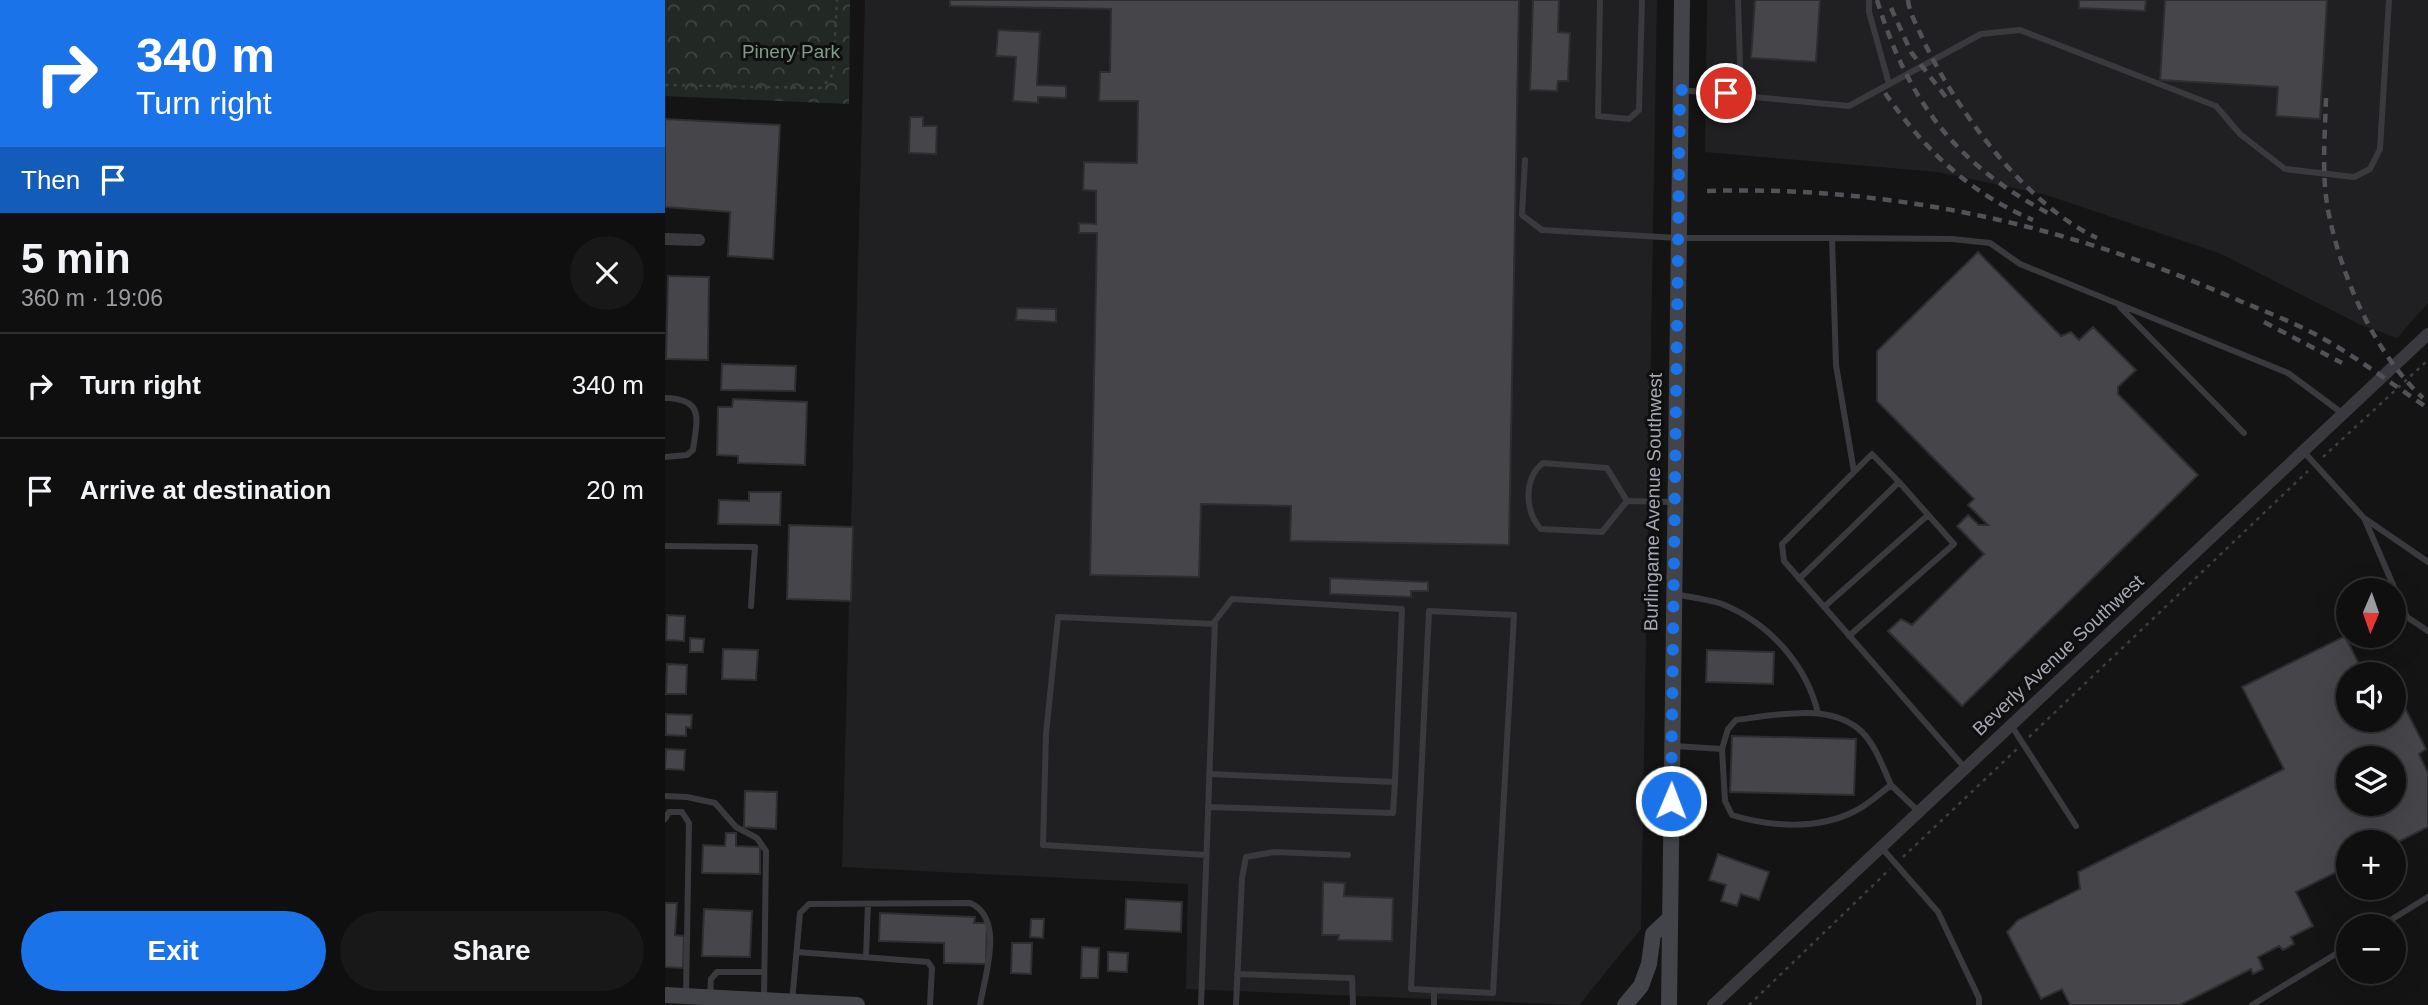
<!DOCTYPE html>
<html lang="en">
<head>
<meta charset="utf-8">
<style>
	body { margin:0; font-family:Arial,sans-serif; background:#181819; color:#f1f3f6; height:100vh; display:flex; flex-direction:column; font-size:26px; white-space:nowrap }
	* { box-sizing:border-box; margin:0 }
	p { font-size:23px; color:#9b9c9f }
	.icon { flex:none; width:38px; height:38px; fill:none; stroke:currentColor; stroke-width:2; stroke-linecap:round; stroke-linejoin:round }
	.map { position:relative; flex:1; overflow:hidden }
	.sheet { display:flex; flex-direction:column; background:#0f0f10; width:665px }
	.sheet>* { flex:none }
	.hud { background:#1a73e8; color:#fff; overflow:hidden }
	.needle { width:46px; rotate:182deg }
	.controls { position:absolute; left:1671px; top:578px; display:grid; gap:14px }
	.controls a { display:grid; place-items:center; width:70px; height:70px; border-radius:50%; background:#0f0f10; box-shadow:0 7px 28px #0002,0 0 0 2px #2f2f30; font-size:35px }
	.pin { position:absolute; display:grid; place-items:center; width:60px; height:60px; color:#fff; margin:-30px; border:4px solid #fff; border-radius:50%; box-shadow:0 2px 7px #0007 }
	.me { position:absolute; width:77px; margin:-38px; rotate:1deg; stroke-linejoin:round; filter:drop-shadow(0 0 5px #0008) }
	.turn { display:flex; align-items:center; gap:24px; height:147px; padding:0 21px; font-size:32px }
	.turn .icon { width:91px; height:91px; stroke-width:2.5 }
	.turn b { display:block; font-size:49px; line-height:60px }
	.then { display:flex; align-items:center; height:66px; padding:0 21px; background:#0003; gap:14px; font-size:26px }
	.round { display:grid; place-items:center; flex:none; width:74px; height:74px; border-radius:37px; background:#181819 }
	.overview { display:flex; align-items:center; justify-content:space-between; height:119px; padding:0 21px }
	h1 { font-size:42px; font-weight:700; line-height:52px }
	.button { display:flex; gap:14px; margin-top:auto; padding:14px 21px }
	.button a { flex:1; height:80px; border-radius:42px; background:#1a73e8; color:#fff; font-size:28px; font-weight:700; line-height:80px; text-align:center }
	.button a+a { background:#181819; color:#f1f3f6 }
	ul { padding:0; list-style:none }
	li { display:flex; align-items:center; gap:21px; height:105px; padding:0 21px; border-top:2px solid #2f2f30 }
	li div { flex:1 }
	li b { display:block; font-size:26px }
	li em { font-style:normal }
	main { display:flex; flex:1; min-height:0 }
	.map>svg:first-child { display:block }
	.built { fill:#202022 }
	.park { fill:url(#park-crowns) }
	.building { fill:#46464a; stroke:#2e2e31; stroke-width:2; fill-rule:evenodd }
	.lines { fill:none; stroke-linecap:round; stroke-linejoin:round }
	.path { stroke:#3d3e42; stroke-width:2.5; stroke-dasharray:3.5 5; stroke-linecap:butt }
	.lane { stroke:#3a3a3e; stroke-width:6 }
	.street { stroke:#3a3a3e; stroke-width:12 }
	.secondary { stroke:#434449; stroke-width:16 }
	.rail { stroke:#525358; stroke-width:4.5; stroke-dasharray:9 7; stroke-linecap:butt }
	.route { stroke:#1a73e8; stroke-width:12; stroke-dasharray:0 21.6 }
	.labels { text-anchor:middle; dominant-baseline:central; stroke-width:6; stroke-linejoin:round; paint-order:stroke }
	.park-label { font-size:19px; fill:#809c87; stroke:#0f0f10 }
	.street-label { font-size:19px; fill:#a7a9b4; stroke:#0f0f10 }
</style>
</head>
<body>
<main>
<section class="sheet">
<div class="hud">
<div class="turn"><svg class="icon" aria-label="right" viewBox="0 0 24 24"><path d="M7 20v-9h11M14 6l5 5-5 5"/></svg><div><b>340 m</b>Turn right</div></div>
<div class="then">Then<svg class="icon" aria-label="arrive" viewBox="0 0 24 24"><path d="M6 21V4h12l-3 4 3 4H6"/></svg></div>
</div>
<div class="overview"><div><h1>5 min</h1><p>360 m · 19:06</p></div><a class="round"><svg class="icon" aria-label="close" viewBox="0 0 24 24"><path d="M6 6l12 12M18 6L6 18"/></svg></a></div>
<ul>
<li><svg class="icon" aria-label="right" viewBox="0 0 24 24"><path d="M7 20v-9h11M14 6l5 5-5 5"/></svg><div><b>Turn right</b></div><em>340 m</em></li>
<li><svg class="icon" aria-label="arrive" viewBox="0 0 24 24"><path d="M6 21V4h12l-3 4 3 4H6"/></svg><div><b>Arrive at destination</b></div><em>20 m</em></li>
</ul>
<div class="button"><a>Exit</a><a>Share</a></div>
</section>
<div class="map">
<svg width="1763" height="1005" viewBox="0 0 1763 1005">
	<defs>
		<pattern id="park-crowns" width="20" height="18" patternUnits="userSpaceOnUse" patternTransform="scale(1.75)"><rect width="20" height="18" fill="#222925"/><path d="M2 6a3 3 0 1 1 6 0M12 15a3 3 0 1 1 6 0" fill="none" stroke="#3f4542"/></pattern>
	</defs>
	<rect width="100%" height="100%" fill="#141415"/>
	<path class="built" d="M200,0H992L976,929L914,1005L521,989L523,884L177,867Z
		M1042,0H1763V303L1732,338L1694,324L1554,253L1378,194L1272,172L1040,152Z"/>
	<path class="park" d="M0,0H185L184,104L0,96Z"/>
	<path class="building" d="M285,0H854L844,545L625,541L626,506L536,504L534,577L425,575L432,233H414V223L431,224V191L418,190L419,162L472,163L473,101H434L435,72H445L446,9L285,6Z
		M868,0H894L893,32L905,33L903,81H893L892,91L865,90Z
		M1090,0H1155L1151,62L1086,58Z
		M1414,0H1481L1480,11L1414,8Z
		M1500,0H1662L1655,119L1611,116L1613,87L1495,80Z
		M333,30L375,32L372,85L401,86V98L373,97V103L348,101L351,57L331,56Z
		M245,117H258V126H272L271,154L244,153Z
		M0,119L115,125L108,259L63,256L65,212L0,207Z
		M1313,252L1396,336L1406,332L1414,340L1428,327L1471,370L1453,387V394L1533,475L1297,706L1223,631L1236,619L1247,625L1319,554L1292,526L1303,515L1314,525H1323L1303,505L1309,499L1212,401V351Z
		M3,276L44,277L43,360L1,359Z
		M352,308L391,309V322L351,320Z
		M57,364L131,366L130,391L56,390Z
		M68,399L142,402L140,465L73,463V456L52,455L53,407H67Z
		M84,492H116L115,525L53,524L54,500L84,501Z
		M124,525L188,527L186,601L122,599Z
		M665,578L763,582V591H746V597L665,594Z
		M2,615L20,616L19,641L1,640Z
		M1680,636L1699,674H1684V719H1729V686L1761,749L1754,754L1763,773V827L1729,844L1684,842V866L1631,892L1648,926L1626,937L1629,944L1618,950L1614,946L1593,957L1598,969L1588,974L1586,969L1515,1005H1405L1397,989L1376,999L1342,932L1353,920L1415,889L1413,872L1619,769L1577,687ZM1684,758H1729V803H1684Z
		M25,638L39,639L38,652H25Z
		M58,649L93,650L91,680L57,679Z
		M1042,650L1109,652L1108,684L1041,682Z
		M2,664L22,665L21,694H1Z
		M1,714L27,715L26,728L21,727V736L1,735Z
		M1067,736L1191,739L1189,795L1065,792Z
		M1,749L20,750L19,770L0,769Z
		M80,791L112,792L111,829L79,827Z
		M61,833H71V846L95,847V874L37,873L38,845L60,846Z
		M1053,854L1104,872L1094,900L1076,894L1072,906L1056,901L1061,885L1044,880Z
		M658,882L680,883L679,896L728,898L727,941L673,940L674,935H657Z
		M461,899L517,902L516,932L460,929Z
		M0,903H12L10,935L19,936L18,968L0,967Z
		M39,909L87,911L85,957L37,956Z
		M215,913L310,917L309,923H322L321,964L279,963V943L214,941Z
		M366,919H379L378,938L365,937Z
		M347,943H367L366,974L346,973Z
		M417,947L434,948L433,978H416Z
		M443,952L463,953L462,972L443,971Z"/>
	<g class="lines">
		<path class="path" d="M0,85L155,88L165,79L168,72L172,0
			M1658,457L1763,360
			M1364,737L1643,471
			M1238,857L1352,749
			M1084,1005L1225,869"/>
		<path class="lane" d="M935,0L933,116L964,119L974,110L977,0
			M1073,0L1076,95
			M1204,0V12L1224,84
			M1015,90L1184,106L1316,34L1355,30L1551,106L1575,134L1620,169L1689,177L1705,169L1715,149L1724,0
			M860,160L857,215L877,230L1013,238H1167
			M1455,307L1579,433
			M0,398C40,399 32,419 28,450L22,455L0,457
			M1639,452L1699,518L1763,562
			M1189,472L1207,454L1234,482
			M962,501L937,532L876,529C860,512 858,479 878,463L942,468L962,501L1009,502
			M1700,520L1742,617L1763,631
			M0,546L90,547L86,606
			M1134,579L1234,482L1289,544L1184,636
			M1009,594C1024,597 1042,599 1057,604C1104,623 1141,664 1153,713
			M1159,607L1263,515
			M764,611L849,615L828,993L746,989Z
			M1346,725L1411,826
			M1009,746L1057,749L1060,801L1067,815C1105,827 1154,830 1190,811C1203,805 1214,794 1226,785L1254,812
			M1057,749L1063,729L1071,720C1110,715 1166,702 1197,732C1211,746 1218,768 1226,785
			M1300,768L1119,561L1117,544L1189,472L1171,365L1167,238L1287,239L1325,243L1355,264L1623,373L1677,413
			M0,796L22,797L50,803L71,827L92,838L101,851L99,999
			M543,807L728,813L730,782
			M0,819L4,812H17L24,823L21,994
			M1216,847L1273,912L1314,998V1005
			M541,855L378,845L381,734L393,617L550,624
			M1716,926L1763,897
			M132,952L263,962L267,968L265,1005
			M201,956L203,904
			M572,974L687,978L688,1005
			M45,996L46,979L52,972H99
			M127,1002L135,913L144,904L305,903C340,918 320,975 315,1005
			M536,1005L550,621L567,599L737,609L730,782L544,774
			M571,1005L577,878L581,857L609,852L683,855
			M769,1005V991
			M1587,1005L1684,946"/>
		<path class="street" d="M0,239L34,240
			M1048,1005L1763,334"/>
		<path class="secondary" d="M0,995L192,1005
			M960,1005L976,986L984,964L988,934L1005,918
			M1004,1005L1017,0"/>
		<path class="rail" d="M1212,0C1243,101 1290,164 1385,214
			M1243,0C1244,12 1251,24 1256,35C1288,106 1359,204 1432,238
			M1226,8L1246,52L1284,101
			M1220,93C1259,149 1304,193 1368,220
			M1661,98C1660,136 1656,177 1664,215C1677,278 1710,354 1758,398
			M1042,191C1227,185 1406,226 1575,301C1599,311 1625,321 1648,333C1688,354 1725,383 1763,408
			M1599,322L1677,363"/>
	</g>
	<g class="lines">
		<path class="route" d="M1006,801L1015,90L1061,93"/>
	</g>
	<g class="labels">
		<g class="park-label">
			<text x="126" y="51">Pinery Park</text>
		</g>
		<g class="street-label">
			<text transform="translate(988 502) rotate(-89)">Burlingame Avenue Southwest</text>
			<text transform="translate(1393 655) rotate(-43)">Beverly Avenue Southwest</text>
		</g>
	</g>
</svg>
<div class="controls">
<a><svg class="needle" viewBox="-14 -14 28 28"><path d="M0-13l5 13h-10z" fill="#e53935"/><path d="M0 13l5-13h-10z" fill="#9b9c9f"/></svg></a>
<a><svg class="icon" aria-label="sound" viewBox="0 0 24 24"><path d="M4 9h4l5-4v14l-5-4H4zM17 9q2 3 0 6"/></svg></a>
<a><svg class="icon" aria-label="layers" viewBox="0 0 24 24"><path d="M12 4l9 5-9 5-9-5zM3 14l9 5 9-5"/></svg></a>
<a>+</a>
<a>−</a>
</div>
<div class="pin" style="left:1061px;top:93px;background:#d93025"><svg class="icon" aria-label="arrive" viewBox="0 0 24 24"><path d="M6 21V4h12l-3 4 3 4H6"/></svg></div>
<svg class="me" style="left:1006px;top:801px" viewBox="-20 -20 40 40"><circle r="17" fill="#1a73e8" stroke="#fff" stroke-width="3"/><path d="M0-11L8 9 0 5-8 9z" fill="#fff"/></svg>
</div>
</main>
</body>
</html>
